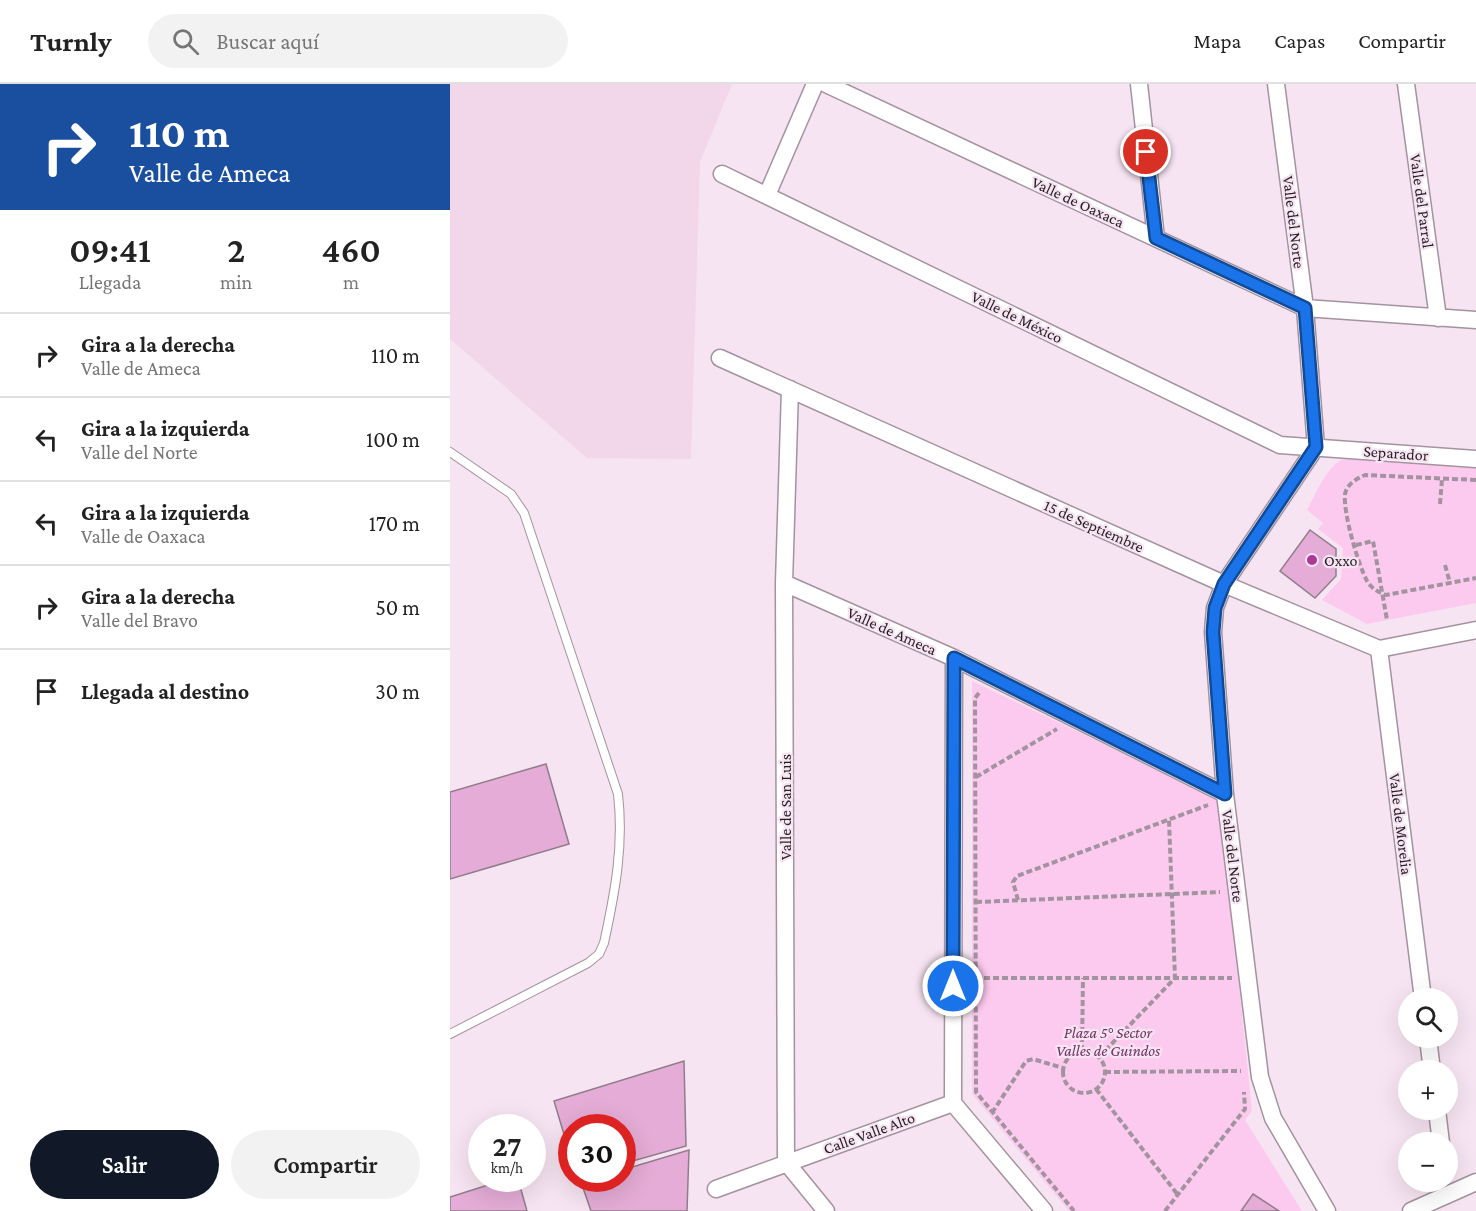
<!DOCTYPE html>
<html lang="es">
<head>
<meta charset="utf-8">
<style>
	body { margin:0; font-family:"Crimson Pro",serif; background:#f2f2f2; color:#222; height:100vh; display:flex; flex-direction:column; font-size:22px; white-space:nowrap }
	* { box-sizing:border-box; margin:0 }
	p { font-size:20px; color:#767676 }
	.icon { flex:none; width:33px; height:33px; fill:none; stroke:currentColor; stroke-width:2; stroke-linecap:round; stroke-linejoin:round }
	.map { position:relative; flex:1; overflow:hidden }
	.sheet { display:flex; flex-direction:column; background:#fff; width:450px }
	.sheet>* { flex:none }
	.banner { background:#1a4fa0; color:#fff; overflow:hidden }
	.controls { position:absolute; left:948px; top:904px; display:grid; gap:12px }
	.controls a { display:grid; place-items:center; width:60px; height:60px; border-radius:50%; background:#fff; box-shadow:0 6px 24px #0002; font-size:30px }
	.speed { position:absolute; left:18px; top:1030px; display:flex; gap:12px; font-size:30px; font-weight:700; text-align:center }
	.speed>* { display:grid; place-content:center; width:78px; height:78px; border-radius:50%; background:#fff; box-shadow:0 6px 24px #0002; line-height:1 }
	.speed small { font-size:15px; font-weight:400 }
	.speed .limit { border:9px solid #d22; background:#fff; color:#111 }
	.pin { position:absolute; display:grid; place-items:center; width:51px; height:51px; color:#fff; margin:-26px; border:3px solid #fff; border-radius:50%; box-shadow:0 2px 6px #0007 }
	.me { position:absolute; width:66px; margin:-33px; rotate:0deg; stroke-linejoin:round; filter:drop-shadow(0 0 4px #0008) }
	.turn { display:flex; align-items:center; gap:21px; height:126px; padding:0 30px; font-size:27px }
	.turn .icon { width:78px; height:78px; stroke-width:2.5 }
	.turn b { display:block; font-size:42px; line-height:51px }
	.eta { display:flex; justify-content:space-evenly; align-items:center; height:102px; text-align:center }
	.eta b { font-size:36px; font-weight:600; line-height:42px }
	.button { display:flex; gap:12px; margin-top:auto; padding:12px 30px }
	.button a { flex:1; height:69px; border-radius:36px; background:#111827; color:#fff; font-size:24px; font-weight:600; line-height:69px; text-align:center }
	.button a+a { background:#f2f2f2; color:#222 }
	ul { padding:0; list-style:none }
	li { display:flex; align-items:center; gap:18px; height:84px; padding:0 30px; border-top:2px solid #e0e0e0 }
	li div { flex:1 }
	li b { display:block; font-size:22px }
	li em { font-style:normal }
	header { display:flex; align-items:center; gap:36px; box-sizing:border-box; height:84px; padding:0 30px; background:#fff; border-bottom:2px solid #e0e0e0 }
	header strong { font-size:28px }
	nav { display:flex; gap:33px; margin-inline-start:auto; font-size:21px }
	.search { width:420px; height:54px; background:#f2f2f2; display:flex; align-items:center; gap:15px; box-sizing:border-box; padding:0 21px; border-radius:33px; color:#767676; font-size:22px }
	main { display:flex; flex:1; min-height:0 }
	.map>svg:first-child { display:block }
	.built { fill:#f1d7e9 }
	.green { fill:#fdcaef }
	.building { fill:#e4acd6; stroke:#8f7d8a; stroke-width:1.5 }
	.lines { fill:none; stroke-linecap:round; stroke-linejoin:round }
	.lane-casing { stroke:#a4929f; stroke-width:10 }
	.street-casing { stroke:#a4929f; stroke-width:19 }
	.path { stroke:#a2949e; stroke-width:4; stroke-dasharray:6 3; stroke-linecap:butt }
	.lane { stroke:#fff; stroke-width:8 }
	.street { stroke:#fff; stroke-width:16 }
	.route-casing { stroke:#114b97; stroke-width:15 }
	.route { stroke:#1a73e8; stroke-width:10 }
	.poi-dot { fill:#ab3a96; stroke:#f7e4f2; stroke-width:2 }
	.labels { text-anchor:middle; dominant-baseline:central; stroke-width:4.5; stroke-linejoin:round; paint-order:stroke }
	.street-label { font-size:16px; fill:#251f23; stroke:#f7e4f2 }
	.poi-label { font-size:16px; fill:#251f23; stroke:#f7e4f2; text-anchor:start }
	.park-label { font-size:16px; font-style:italic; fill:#723064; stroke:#f7e4f2 }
</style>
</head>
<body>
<header>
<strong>Turnly</strong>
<div class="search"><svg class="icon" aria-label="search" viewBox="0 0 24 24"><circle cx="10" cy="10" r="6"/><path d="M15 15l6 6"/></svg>Buscar aquí</div>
<nav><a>Mapa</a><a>Capas</a><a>Compartir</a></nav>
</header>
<main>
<section class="sheet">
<div class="banner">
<div class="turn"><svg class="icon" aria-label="right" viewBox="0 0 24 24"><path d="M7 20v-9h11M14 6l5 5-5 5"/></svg><div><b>110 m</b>Valle de Ameca</div></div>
</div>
<div class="eta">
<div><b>09:41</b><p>Llegada</p></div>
<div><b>2</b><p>min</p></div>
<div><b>460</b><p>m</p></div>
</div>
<ul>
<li><svg class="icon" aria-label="right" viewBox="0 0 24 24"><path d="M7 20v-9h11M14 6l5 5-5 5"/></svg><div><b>Gira a la derecha</b><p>Valle de Ameca</p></div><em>110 m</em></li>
<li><svg class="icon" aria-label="left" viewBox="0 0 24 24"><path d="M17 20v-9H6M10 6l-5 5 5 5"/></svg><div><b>Gira a la izquierda</b><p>Valle del Norte</p></div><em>100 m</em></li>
<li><svg class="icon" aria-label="left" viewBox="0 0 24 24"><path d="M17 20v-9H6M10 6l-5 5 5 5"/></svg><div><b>Gira a la izquierda</b><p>Valle de Oaxaca</p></div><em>170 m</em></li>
<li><svg class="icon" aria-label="right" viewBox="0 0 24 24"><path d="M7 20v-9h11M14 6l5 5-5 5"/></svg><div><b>Gira a la derecha</b><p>Valle del Bravo</p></div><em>50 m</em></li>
<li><svg class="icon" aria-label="arrive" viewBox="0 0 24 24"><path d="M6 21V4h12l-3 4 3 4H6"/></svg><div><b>Llegada al destino</b></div><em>30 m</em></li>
</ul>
<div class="button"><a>Salir</a><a>Compartir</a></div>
</section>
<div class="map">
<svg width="1026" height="1127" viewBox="0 0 1026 1127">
	<rect width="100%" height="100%" fill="#f7e4f2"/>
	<path class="built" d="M0,0H282L250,78L241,375L137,374L0,255Z"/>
	<path class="green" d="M898,373L1026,381V519L917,540L872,516L891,495L893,464L868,445L873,439L857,426C867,408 877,379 898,373Z
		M522,597L770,716L802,1027L795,1036L852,1127H619L522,1010Z"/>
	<path class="building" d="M860,446L886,465V492L865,514L830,487Z
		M96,680L119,760L0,795V708Z
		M234,977L236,1062L172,1080V1044H122V1077L104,1017Z
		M239,1066L237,1127H141L131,1098L142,1095H172V1086Z
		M57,1095H68L77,1127H0V1113Z
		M803,1110L829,1127H791Z"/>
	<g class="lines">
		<defs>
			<path id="lane" d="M0,368L61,410L74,429L168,710C174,762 165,808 154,859L149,870L138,879L0,950"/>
			<path id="street" d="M376,0L855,224L1026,236
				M689,0L706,154
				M826,0L855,224L866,363L774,500L765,524L763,548L775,710L810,993L823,1034L877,1127
				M956,0L988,234
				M272,90L830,361L1026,375
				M317,111L365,0
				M270,274L774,500L929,565L1026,546
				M340,305L334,499L336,1078L376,1127
				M334,499L504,574L775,710
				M929,565L973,915
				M504,574L503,1019L594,1127
				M978,954L982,987
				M987,1026L991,1059
				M266,1105L503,1019
				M961,1127L1026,1098"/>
		</defs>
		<use href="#lane" class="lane-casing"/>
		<use href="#street" class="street-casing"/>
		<path class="path" d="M1026,396L915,391C906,395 897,400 895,410C893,429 908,480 917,497C922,505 928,508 936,511L1026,494
			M990,420L992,395
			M906,461L923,457L937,536
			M995,481L1000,499
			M529,609L525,614L526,1008L624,1127
			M526,693L607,645
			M568,816L563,798L567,792L758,721
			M526,818L770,808
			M525,894H782
			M632,967L633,894
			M613 988a21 21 0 1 1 42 0a21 21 0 1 1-42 0Z
			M649,973L725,894L719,736
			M655,988L791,987
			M646,1005L728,1111
			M542,1029L576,977L583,975L613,984
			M715,1127L795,1025L794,1008"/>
		<use href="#lane" class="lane"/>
		<use href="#street" class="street"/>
	</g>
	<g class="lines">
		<defs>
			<path id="route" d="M503,902L504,574L775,710L763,548L765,524L774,500L866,363L855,224L706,154L696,68"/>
		</defs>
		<use href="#route" class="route-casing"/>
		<use href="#route" class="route"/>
	</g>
	<circle class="poi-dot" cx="862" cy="476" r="6"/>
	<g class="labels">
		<g class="street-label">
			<text transform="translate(972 117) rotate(82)">Valle del Parral</text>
			<text transform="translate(628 118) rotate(25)">Valle de Oaxaca</text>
			<text transform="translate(844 138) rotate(83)">Valle del Norte</text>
			<text transform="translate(567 233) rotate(26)">Valle de México</text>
			<text transform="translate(946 369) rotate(4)">Separador</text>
			<text transform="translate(644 442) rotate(24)">15 de Septiembre</text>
			<text transform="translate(442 547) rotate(24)">Valle de Ameca</text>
			<text transform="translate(335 723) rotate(-90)">Valle de San Luis</text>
			<text transform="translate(951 740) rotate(83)">Valle de Morelia</text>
			<text transform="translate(783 772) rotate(83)">Valle del Norte</text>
			<text transform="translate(419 1049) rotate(-20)">Calle Valle Alto</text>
		</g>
		<g class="poi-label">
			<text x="874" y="476">Oxxo</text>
		</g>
		<g class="park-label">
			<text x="658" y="948">Plaza 5° Sector<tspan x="658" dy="18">Valles de Guindos</tspan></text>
		</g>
	</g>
</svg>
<div class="controls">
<a><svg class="icon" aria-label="search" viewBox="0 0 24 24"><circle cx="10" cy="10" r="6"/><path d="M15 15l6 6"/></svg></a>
<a>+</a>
<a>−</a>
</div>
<div class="speed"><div>27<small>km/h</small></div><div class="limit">30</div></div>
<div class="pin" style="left:696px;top:68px;background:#d93025"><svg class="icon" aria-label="arrive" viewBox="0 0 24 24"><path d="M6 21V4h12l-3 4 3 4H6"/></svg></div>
<svg class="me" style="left:503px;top:902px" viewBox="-20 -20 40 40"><circle r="17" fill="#1a73e8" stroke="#fff" stroke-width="3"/><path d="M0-11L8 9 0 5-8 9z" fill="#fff"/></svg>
</div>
</main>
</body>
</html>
